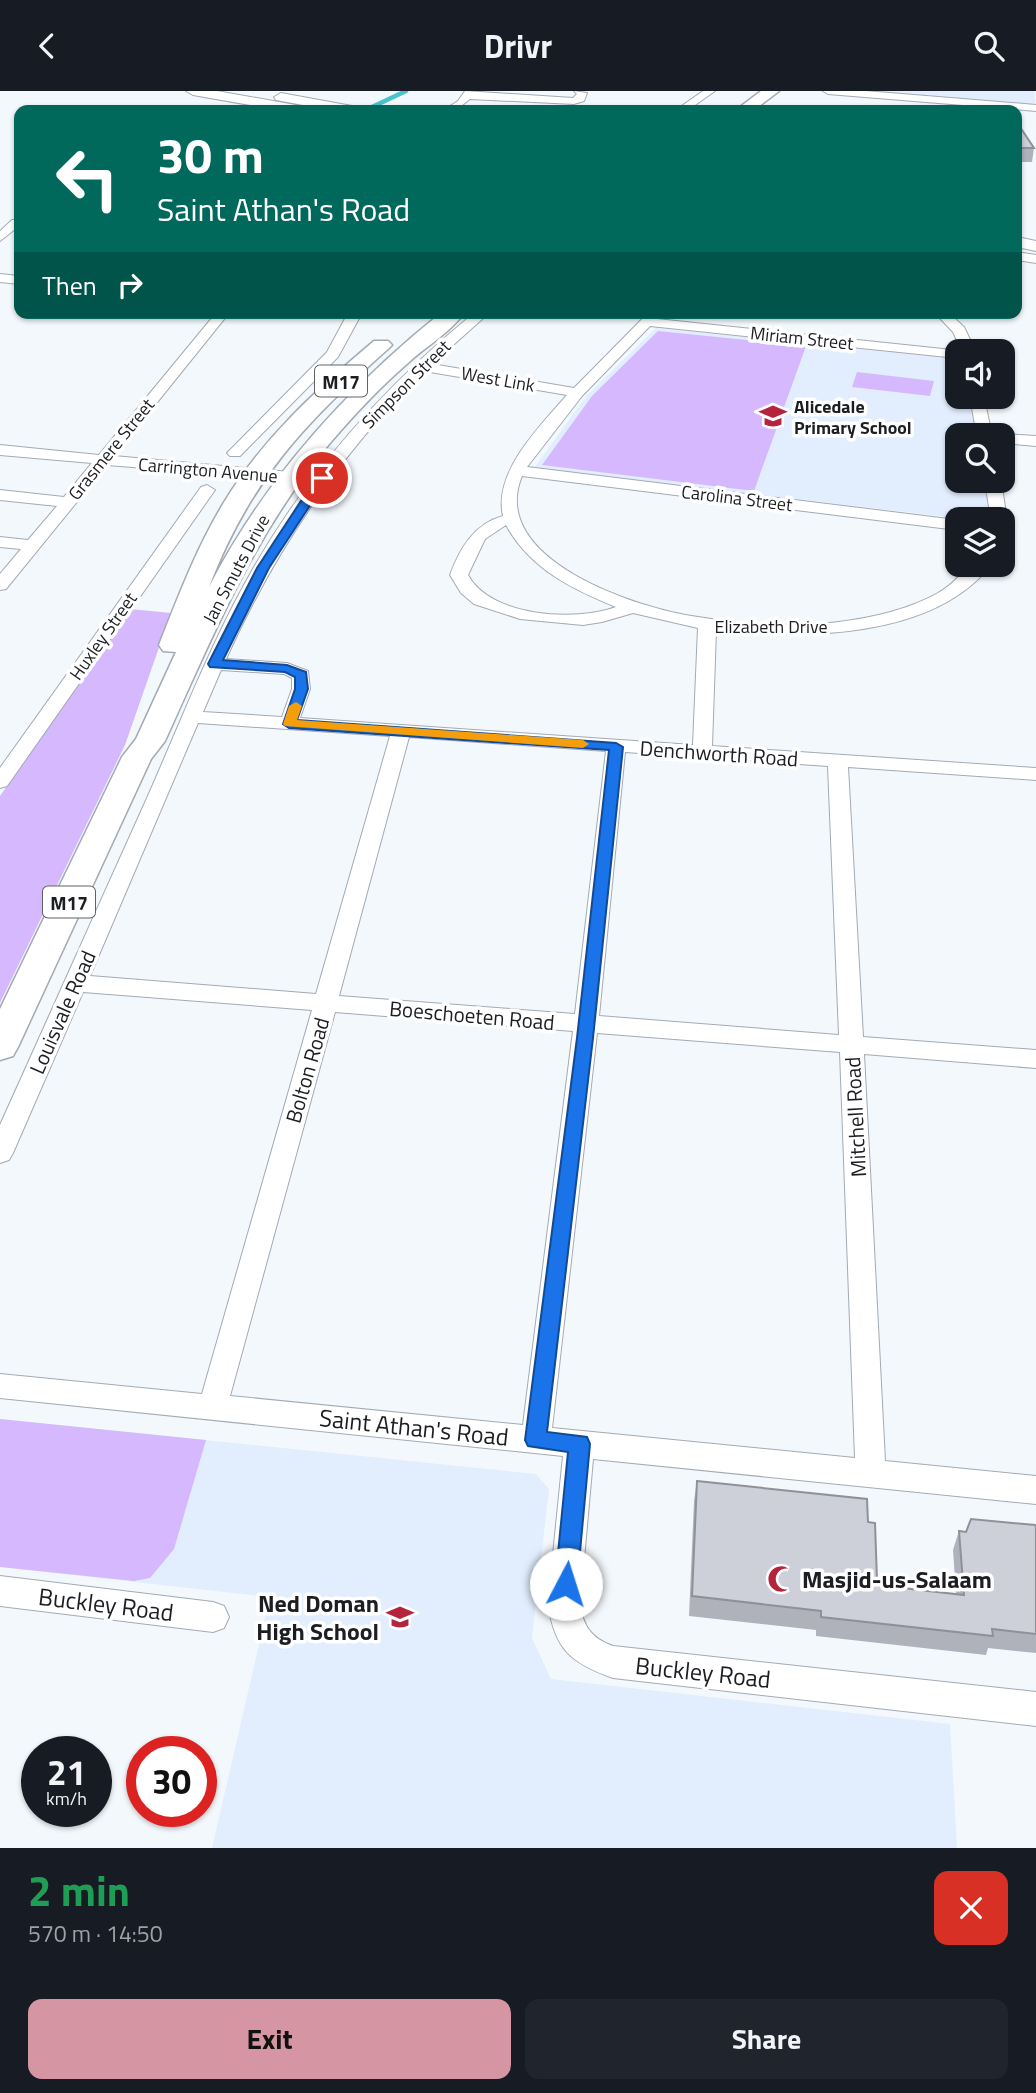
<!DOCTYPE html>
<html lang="en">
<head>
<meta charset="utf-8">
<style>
	body { margin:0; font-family:"Titillium Web",sans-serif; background:#20242c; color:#f1f3f6; height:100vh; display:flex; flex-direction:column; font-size:26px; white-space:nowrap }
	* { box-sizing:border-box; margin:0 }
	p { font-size:23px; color:#9ea1a6 }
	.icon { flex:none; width:38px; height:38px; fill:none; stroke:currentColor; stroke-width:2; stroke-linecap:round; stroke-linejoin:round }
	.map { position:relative; height:1757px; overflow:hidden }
	.panel { display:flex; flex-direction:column; background:#171b24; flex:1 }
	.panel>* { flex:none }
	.guide { position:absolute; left:14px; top:14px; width:1008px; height:214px; border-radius:14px; box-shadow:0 2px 5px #0004; background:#00695c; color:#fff; overflow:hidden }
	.buttons { position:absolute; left:945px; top:248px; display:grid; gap:14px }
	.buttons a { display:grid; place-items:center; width:70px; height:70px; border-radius:14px; background:#171b24; box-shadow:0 2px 5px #0004; font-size:35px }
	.speed { position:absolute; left:21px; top:1645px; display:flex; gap:14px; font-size:35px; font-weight:700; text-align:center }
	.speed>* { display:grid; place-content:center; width:91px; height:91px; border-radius:50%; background:#171b24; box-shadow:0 2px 5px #0004; line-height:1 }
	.speed small { font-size:18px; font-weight:400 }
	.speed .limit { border:10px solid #d22; background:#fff; color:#111 }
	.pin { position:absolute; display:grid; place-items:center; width:60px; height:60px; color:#fff; margin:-30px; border:4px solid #fff; border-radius:50%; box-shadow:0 2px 7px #0007 }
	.me { position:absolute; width:77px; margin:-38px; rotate:5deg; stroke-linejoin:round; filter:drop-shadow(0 0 5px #0008) }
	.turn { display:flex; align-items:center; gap:24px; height:147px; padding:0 28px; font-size:32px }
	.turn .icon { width:91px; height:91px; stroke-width:2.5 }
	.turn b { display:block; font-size:49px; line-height:60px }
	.then { display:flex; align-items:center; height:66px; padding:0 28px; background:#0003; gap:14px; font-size:26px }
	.round { display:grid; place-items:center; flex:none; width:74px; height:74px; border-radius:14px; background:#20242c }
	.summary { display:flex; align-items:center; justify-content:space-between; height:119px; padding:0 28px }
	h1 { font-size:42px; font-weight:700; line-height:52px; color:#1e9e55 }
	.cta { display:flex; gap:14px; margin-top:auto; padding:14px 28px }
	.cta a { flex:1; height:80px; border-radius:14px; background:#d695a2; color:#111; font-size:28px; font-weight:700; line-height:80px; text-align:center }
	.cta a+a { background:#20242c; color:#f1f3f6 }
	header { display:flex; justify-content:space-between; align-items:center; height:91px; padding:0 28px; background:#171b24; font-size:32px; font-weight:700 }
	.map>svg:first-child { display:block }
	.built { fill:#e2eefe }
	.green { fill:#d5b8fe }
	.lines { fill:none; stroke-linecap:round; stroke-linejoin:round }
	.stream { stroke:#4bc1cc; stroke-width:4.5 }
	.street-casing { stroke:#a3aab3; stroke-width:2 }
	.secondary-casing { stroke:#a3aab3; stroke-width:2 }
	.primary-casing { stroke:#a3aab3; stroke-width:3 }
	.street { fill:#fff; fill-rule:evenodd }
	.secondary { fill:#fff; fill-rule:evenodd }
	.primary { fill:#fff; fill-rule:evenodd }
	.wall { fill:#b0b2bb }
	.building { fill:#cdcfd9; stroke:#909198; stroke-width:2 }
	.route { fill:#1a73e8; stroke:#114b97; stroke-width:2 }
	.slow { fill:#f59e0b }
	.labels { text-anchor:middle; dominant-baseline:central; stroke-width:7; stroke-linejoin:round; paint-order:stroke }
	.far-street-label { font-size:18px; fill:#1c1e22; stroke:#fff }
	.far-poi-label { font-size:18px; font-weight:bold; fill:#1c1e22; stroke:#fff; text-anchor:start }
	.shield { fill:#fff; stroke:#606264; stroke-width:2 }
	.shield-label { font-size:19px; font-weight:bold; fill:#1c1e22 }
	.street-label { font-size:21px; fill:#1c1e22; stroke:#fff }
	.near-street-label { font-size:24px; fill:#1c1e22; stroke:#fff }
	.near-poi-label { font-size:24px; font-weight:bold; fill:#1c1e22; stroke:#fff; text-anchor:start }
</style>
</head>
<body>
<header><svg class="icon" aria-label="back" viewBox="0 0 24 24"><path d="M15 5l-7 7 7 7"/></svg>Drivr<svg class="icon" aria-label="search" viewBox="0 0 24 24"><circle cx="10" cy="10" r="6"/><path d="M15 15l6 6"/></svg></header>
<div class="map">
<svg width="1036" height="1757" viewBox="0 0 1036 1757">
	<rect width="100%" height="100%" fill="#f3f8fd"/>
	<path class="built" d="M872,0H1034L1036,17L880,4Z
		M656,237L957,268V306H972L979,345H957V390H986L992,429H973L534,377L587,304Z
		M0,1328L536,1383L549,1398L532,1547L551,1588L950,1633L957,1757H212L270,1506L0,1476Z"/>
	<path class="green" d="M658,240L806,255L754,400L542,374L592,305Z
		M857,281L934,290L930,305L852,296Z
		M130,518L171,522L125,654L0,912V705Z
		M0,1328L206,1349L174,1458L150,1487L134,1490L0,1476Z"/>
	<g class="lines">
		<path class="stream" d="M372,16L406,0"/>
		<defs>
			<path id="street" d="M465,0L573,7L577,3L574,0L587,2L584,10L574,13L470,8L456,19H444L458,10Z
				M703,0H715L688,19H676Z
				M823,0H865L1036,14V20L828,3Z
				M12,129H19V135L0,150V140Z
				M1017,161L1036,164V172L1017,169Z
				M0,183L19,185V193L0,191Z
				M216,222H229L114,365L290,381L296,383L298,386L296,389L107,374L6,498L0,499V483L21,458L0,456V446L28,449L57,415L0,409V399L64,406L92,372L0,364V354L99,364Z
				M348,222H362L338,266L240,365H230L227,362L230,359L327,261Z
				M474,222H489L432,273L574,297L648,222H662L657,228L962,260L953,241L935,222H949L964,236L976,261H957V267L650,235L582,305L527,376L957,429V439L522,385C487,469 639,518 698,526C741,533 787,536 830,532C866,528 906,520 938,502C962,489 959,474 991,474C932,549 801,548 716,539L712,655L1036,677V689L848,676L863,946L1036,959V977L864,963L885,1370L1036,1385V1413L593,1368L580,1513C583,1535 591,1547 613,1555L1036,1601V1635L613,1587C571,1572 555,1559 548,1513L563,1365L0,1307V1283L202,1303L312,919L83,901L13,1062L9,1069L0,1072V1034C48,928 95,822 143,716C179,636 210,552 254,476C311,377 386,294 474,222ZM424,280L567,304C540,335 493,381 503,425C474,433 460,457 450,484L461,502L474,513L520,528L583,534L602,531L633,522L698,537L693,654L300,627L310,598L308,580L287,572L226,568C275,459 339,364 424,280ZM506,434C530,478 572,498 616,516C575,531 491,526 468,484L485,448ZM221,579L284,583L292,587V598L282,626L203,621ZM198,632L390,645L316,903L90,885ZM409,646L606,660L575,923L339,905ZM625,661L828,675L839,944L599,925ZM335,921L573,940L523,1334L230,1305ZM597,942L840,961L855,1367L552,1337Z
				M970,306H984L992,345H977Z
				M1003,343L1036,345V355L1003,352V345H998Z
				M985,390H1001L1007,429L1005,432L1003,429H991Z
				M207,394L215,399L7,695L0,697V677L201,396Z
				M0,1485L213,1511L224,1515L229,1526L224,1537L213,1541L0,1515Z"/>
			<path id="secondary" d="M186,0H217L301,15L308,19H278L193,4Z
				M281,2L352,15L359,19H330L276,9L274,6Z
				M1017,146L1036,150V160L1017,156Z"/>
			<path id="primary" d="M761,0H779L754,19H736Z
				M441,222H464C451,241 425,256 408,272C380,296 354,324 330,352C255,441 212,546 165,650L151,668L18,956L13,965L0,969V918L122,666L136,648L176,561L163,560L159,554C178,506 196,458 223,413C261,349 317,298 374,250H388L392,254L388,258C304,333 250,389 209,496C265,388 346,298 441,222Z"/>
		</defs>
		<use href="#street" class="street-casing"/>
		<use href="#secondary" class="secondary-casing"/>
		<use href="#primary" class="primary-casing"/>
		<use href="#street" class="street"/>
		<use href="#secondary" class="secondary"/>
		<use href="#primary" class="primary"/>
	</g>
	<path class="wall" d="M1017,33L1034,57L1032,71H1017Z
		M697,1390L868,1431L877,1489L903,1497L956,1503L953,1459L959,1440L966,1441L1036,1436V1562L988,1557L986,1564L816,1545V1539L689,1525L694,1410Z"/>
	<path class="building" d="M1017,33H1018L1034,57H1017Z
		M697,1390L867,1408L868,1431L875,1432L877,1489L903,1492V1497L964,1504L959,1440L966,1441L971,1428L1035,1434L1036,1436V1543L992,1538L993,1545L821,1526V1520L692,1505Z"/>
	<path class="route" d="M318,384L328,387L269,477L223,569L287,574L306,581L308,598L297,629L616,652L623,656L593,947L547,1341L587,1346L590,1353L577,1493L574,1500L566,1503L558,1500L555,1493L568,1361L528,1355L525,1349L577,947L609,659L289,637L283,633L295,598V586L285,581L210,576L208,573L257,477Z"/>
	<path class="slow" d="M296,611L302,615L297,629L583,649L589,653L583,657L285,635L283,633L289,615Z"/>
	<defs>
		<symbol id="school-bare" viewBox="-9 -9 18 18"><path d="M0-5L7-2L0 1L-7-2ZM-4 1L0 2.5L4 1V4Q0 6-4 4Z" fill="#b5233c" stroke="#fff" stroke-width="2.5" paint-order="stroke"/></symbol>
		<symbol id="mosque-bare" viewBox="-9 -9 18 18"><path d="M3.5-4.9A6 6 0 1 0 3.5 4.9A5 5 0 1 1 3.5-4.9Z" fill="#b5233c" stroke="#fff" stroke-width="2.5" paint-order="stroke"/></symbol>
	</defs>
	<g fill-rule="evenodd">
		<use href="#school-bare" x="754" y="306" width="38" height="38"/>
		<use href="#mosque-bare" x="762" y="1469" width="38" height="38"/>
		<use href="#school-bare" x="381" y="1507" width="38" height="38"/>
	</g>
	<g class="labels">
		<g class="far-street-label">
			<text transform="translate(802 247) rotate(6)">Miriam Street</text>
			<text transform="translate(498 288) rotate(10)">West Link</text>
			<text transform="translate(406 293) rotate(-45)">Simpson Street</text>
			<text transform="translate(111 358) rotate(-51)">Grasmere Street</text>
			<text transform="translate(208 379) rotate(5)">Carrington Avenue</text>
			<text transform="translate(737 407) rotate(7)">Carolina Street</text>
			<text transform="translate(236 478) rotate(-62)">Jan Smuts Drive</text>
			<text x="771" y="535">Elizabeth Drive</text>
			<text transform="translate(103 545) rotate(-55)">Huxley Street</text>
		</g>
		<g class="far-poi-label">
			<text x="794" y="315">Alicedale<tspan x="794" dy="21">Primary School</tspan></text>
		</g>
		<g class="shield">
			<rect x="315" y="274.5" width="52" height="31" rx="5"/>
			<rect x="43" y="795.5" width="52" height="31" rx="5"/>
		</g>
		<g class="shield-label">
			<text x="341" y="290">M17</text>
			<text x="69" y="811">M17</text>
		</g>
		<g class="street-label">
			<text transform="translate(719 662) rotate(4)">Denchworth Road</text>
			<text transform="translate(62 921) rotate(-66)">Louisvale Road</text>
			<text transform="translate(472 924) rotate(5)">Boeschoeten Road</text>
			<text transform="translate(307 979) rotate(-74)">Bolton Road</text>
			<text transform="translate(855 1026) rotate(-93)">Mitchell Road</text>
		</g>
		<g class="near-street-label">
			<text transform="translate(414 1336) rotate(6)">Saint Athan's Road</text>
			<text transform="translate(106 1513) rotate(7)">Buckley Road</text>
			<text transform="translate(703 1581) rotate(6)">Buckley Road</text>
		</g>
		<g class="near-poi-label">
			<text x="802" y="1488">Masjid-us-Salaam</text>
			<text x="379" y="1512" text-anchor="end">Ned Doman<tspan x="379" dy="28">High School</tspan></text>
		</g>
	</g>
</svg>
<div class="buttons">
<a><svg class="icon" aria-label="sound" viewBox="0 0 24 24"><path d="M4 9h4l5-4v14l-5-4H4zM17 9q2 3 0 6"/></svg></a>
<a><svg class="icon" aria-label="search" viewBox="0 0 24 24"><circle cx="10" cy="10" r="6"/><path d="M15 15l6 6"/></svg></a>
<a><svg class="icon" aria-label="layers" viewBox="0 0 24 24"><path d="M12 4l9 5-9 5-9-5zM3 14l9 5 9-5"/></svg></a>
</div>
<div class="speed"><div>21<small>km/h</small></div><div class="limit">30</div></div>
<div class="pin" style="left:322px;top:387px;background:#d93025"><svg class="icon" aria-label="arrive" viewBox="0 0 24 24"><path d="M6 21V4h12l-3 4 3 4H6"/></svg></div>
<svg class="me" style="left:566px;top:1493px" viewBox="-20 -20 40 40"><circle r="19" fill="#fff"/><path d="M0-13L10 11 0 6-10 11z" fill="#1a73e8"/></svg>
<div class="guide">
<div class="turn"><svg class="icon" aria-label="left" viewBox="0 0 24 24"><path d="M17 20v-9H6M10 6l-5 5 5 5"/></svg><div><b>30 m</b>Saint Athan's Road</div></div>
<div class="then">Then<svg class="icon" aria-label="right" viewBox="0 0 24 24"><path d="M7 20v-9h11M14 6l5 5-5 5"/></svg></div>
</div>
</div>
<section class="panel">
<div class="summary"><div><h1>2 min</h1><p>570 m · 14:50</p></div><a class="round" style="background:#d93025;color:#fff"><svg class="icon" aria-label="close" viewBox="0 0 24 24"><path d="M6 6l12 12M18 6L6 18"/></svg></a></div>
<div class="cta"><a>Exit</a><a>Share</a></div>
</section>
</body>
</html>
